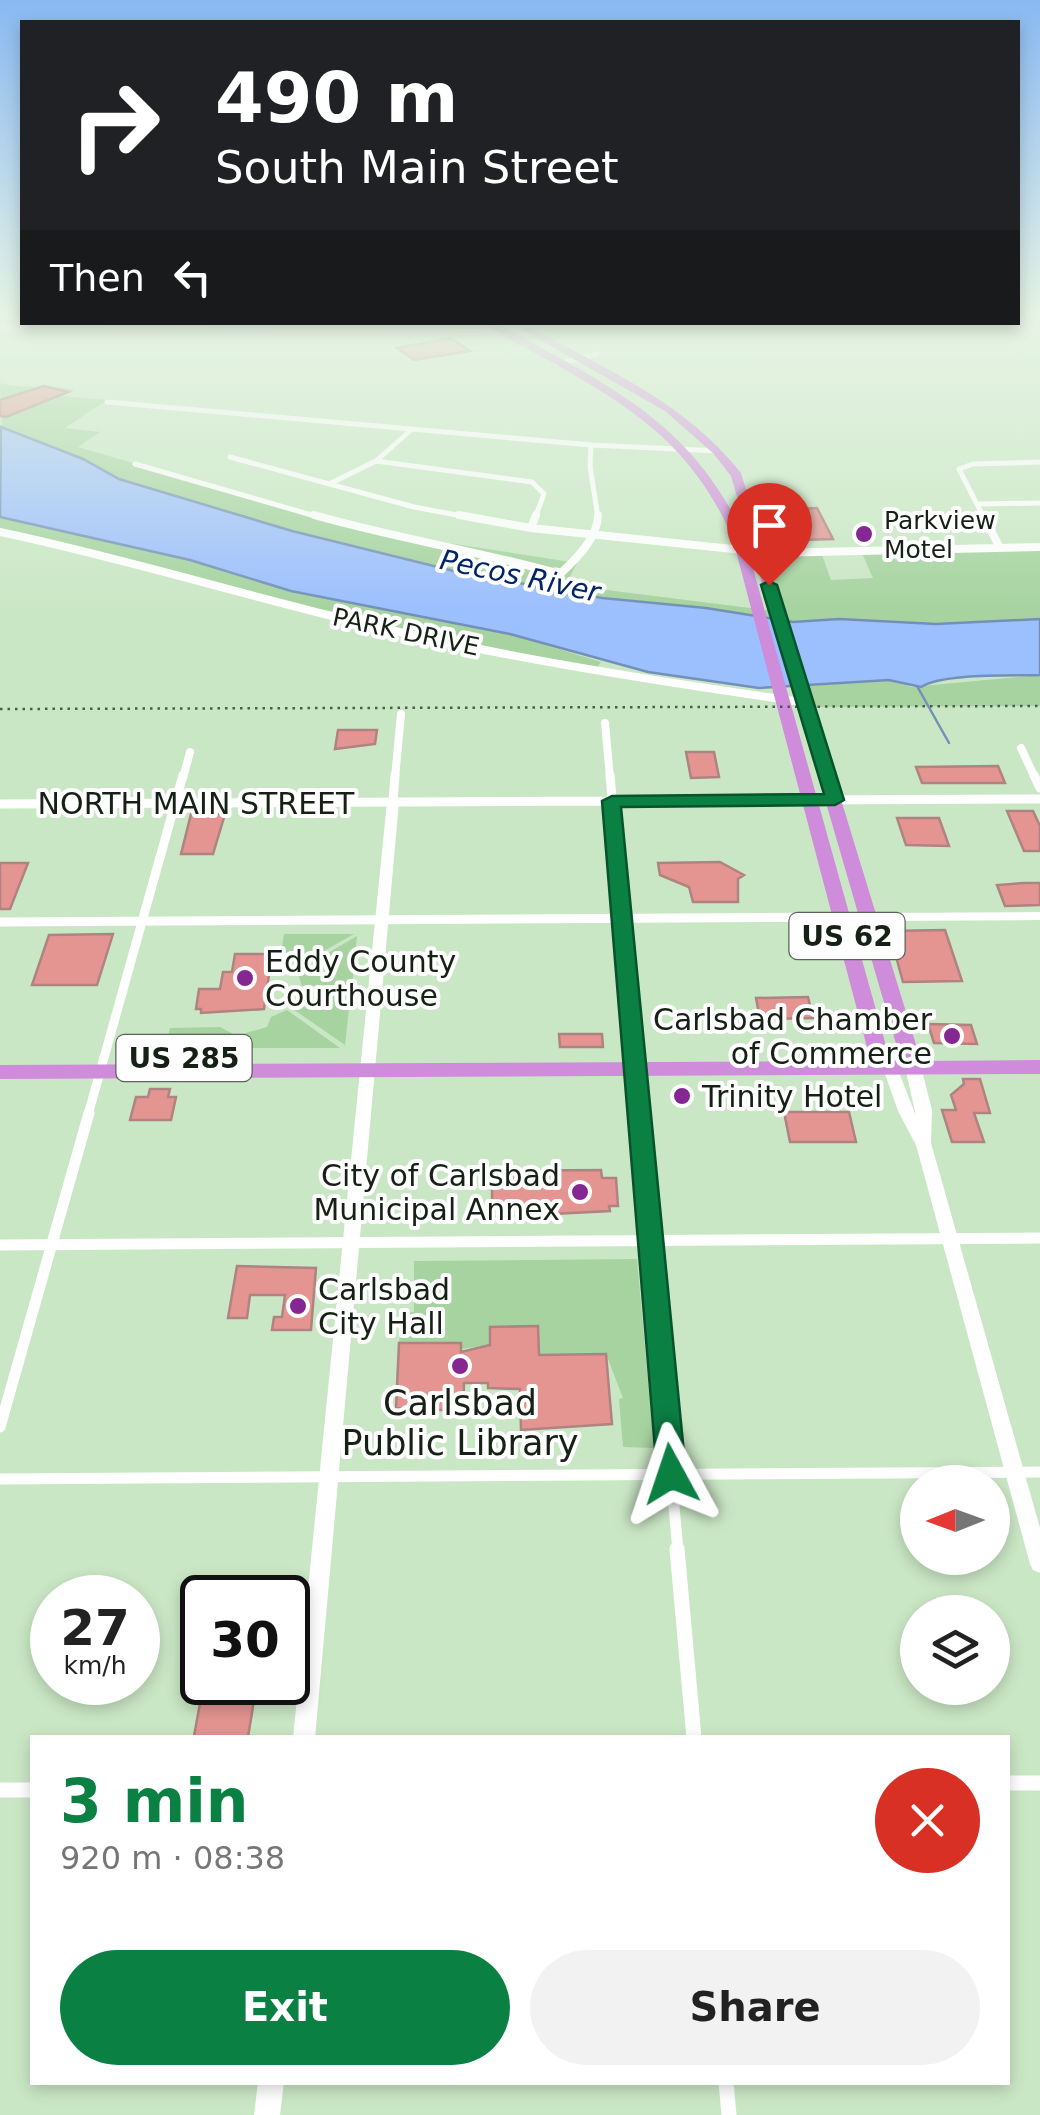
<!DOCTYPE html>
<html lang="en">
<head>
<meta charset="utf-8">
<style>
	body { margin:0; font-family:"DejaVu Sans",sans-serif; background:#f2f2f2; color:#222; height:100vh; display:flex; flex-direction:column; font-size:38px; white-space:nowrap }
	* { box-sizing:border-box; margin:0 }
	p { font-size:32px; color:#767676 }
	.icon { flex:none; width:55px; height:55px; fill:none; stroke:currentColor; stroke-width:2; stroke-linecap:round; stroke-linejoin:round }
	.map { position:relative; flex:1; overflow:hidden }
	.panel { position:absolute; left:30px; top:1735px; width:980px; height:350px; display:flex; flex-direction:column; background:#fff; border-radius:0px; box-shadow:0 5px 15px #0003 }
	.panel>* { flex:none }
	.guide { position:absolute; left:20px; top:20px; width:1000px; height:305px; border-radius:0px; box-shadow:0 5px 15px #0003; background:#202124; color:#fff; overflow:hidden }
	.needle { width:65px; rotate:269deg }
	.fabs { position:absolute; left:900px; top:1465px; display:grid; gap:20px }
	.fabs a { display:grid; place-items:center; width:110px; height:110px; border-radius:50%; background:#fff; box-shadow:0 5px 15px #0003; font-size:50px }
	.speed { position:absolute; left:30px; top:1575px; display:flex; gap:20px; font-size:50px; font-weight:700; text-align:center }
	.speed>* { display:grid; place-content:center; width:130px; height:130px; border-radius:50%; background:#fff; box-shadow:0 5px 15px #0003; line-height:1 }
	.speed small { font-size:25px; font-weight:400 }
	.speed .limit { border:5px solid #111; border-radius:15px; background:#fff; color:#111 }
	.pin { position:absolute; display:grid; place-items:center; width:85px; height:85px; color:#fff; margin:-102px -42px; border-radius:50% 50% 50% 0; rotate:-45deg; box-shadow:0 0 10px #0007 }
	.pin .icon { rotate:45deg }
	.me { position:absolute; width:110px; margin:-55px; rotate:355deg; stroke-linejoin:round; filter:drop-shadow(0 0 8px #0008) }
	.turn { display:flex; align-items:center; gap:35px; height:210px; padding:0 30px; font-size:45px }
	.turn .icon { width:130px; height:130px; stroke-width:2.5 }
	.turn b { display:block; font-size:70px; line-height:85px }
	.then { display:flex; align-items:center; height:95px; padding:0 30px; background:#0003; gap:20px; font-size:38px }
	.round { display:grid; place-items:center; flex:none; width:105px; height:105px; border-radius:52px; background:#f2f2f2 }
	.summary { display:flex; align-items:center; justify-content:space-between; height:170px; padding:0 30px }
	h1 { font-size:60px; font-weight:700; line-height:75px; color:#0b8043 }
	.primary-button { display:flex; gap:20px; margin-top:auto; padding:20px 30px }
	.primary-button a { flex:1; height:115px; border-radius:60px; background:#0b8043; color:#fff; font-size:40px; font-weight:700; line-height:115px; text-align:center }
	.primary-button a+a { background:#f2f2f2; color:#222 }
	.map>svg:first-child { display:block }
	.green { fill:#a6d3a0 }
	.water { fill:#9cbffe; stroke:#7490b8; stroke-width:2.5 }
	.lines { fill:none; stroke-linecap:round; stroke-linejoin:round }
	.stream { stroke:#7490b8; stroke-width:2.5 }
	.building { fill:#e49592; stroke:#ae8381; stroke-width:2.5 }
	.street-far4 { stroke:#fff; stroke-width:5 }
	.street-far3 { stroke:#fff; stroke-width:8 }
	.street-far2 { stroke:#fff; stroke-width:9 }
	.street-far1 { stroke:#fff; stroke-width:11 }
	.street { stroke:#fff; stroke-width:15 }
	.secondary { fill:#fff; fill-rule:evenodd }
	.highway { fill:#cf8cdb; fill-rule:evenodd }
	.rail { stroke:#4c5c4a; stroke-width:2.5; stroke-dasharray:2.5 5; stroke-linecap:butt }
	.route { fill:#0b8043; stroke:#07532c; stroke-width:2.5 }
	.poi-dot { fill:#842793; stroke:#fefefe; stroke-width:4 }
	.labels { text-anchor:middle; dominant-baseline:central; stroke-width:8; stroke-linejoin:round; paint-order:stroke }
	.far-poi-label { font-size:25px; fill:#162115; stroke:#fefefe; text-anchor:start }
	.far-street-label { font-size:25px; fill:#162115; stroke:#fefefe }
	.far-water-label { font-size:28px; font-style:italic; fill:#012368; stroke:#fefefe }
	.shield { fill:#fefefe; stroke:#5c635b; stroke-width:2.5 }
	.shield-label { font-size:28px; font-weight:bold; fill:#162115 }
	.street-label { font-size:30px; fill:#162115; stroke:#fefefe }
	.poi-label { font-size:30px; fill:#162115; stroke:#fefefe; text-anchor:start }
	.near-poi-label { font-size:35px; fill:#162115; stroke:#fefefe }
</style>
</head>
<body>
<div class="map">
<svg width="1040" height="2115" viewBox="0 0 1040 2115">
	<rect width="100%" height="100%" fill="#cae7c5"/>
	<path class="green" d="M0,383C28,390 48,384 75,390L63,396L107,400L65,428L100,432L78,447L288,508L403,536L577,563L566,585L775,611L761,553L821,552L831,580L873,578L861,551L1040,547V619L936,624L839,619L793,622L602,598L458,572L292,531L119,479L83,459L21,434L2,431Z
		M0,517L190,560L291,591L510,634L601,662L594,672L326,615L0,532Z
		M1040,675V706L804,707L798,687L889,680L912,687Z
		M284,934H354L294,968L280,959Z
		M357,936L352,986H302L297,971Z
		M301,991H351L345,1045L290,1007Z
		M287,1010L340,1048H241L242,1034L267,1027L271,1017Z
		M220,1027L235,1035L233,1048L165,1049L170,1028Z
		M637,1259L654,1448L623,1447L619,1399L623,1398L606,1354L539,1355L537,1326L491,1327L490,1345L461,1349L460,1343H399L403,1313L414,1312V1261Z"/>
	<path class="water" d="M1,427L83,459L119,479L292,531L458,572L602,598L706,608L793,622L839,619L936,624L1040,619V675C1012,676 943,673 921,687L889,680L759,688L648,672L510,634L291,591L190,560L0,517Z"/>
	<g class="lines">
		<path class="stream" d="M917,686L949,743"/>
	</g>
	<path class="building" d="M451,338L470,351L414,360L397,348Z
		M44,386L68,392L6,417L0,416V400Z
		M817,508L833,539L801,540L796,529H803L796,512H800L798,509Z
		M338,730H377L375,744L335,749Z
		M686,752H714L719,777L691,778Z
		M998,766L1005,783H922L916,767Z
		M1007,811H1033L1040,826V851H1024Z
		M191,814H225L213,854H181Z
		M897,818H939L949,846L906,845Z
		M720,862L744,875L738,879V902H693L689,887L660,875L658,863Z
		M0,863H28L10,909H0Z
		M1023,883H1040V905L1005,906L997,885Z
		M945,930L962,981L903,982L889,931Z
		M113,934L97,985H32L49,935Z
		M235,954H272L264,1009L201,1013V1009H196L199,989H220L223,972H232Z
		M808,997L813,1018L760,1019L756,998Z
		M928,1024L971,1025L977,1044L934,1043Z
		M559,1034H602L603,1047H560Z
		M963,1079H980L990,1113H974L984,1142H952L942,1110H956L951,1095L964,1084Z
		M150,1089H170L168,1097H176L171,1120H130L136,1097H148Z
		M784,1112H849L856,1142H790Z
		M601,1170L602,1178H616L618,1206H609L610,1211L492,1217V1171Z
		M237,1266L316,1268L311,1330H272L274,1317H282L285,1295H250L247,1318H228Z
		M538,1326L539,1355L606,1354L612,1424L521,1430L520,1389L488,1388V1383H464L463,1411L396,1408L399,1343H461V1352L490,1345V1327Z
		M203,1687L256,1688L248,1737L194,1736Z"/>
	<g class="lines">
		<path class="street-far4" d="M0,328L529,332
			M558,364L597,354
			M107,402L591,445L719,451
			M591,445L590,466L598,518
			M230,457L414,507L473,518
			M376,461L532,482L544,494L535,518
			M135,464L322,518
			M329,484L376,461L411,430
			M977,504L1040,503
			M984,518L959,469L973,464L1040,462"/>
		<path class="street-far3" d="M314,515C395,538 478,551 560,574C576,559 598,538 598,515
			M459,515L531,528L771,553L1040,547
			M983,515L1000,548
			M531,528L536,515
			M0,532C109,555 216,587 324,614C481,654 642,679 802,702
			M605,723L610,778
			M1021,748L1035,778
			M183,778L190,752
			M395,778L401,714"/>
		<path class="street-far2" d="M610,775L639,1115
			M1034,775L1040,788
			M393,802L395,775
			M0,804L1040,799
			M0,922L869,917
			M88,1115L183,775"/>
		<path class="street-far1" d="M639,1113L678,1551
			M0,1245L1040,1238
			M0,1427L89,1113
			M0,1479L1040,1472"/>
		<path class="street" d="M677,1549L694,1738
			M1008,1783H1040
			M0,1790H32
			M726,2082L729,2115"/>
		<path class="secondary" d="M393,798L399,802L315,1738H293L387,802Z
			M1040,912V920L869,921L862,917L869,913Z
			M913,1062L921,1067L932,1110L931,1143L1040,1528V1573L1033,1570L1030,1564L916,1145L898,1111L883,1068L891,1063L896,1065L916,1116L905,1067Z
			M258,2082H284L280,2115H254Z"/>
		<path class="highway" d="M483,322H495C602,383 690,418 744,536L888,1053L896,1061H901L731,476L713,453L665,411L521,329L529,327C606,369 686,403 741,473L921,1061L1040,1060V1074L0,1079V1065L874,1061L869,1055L732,536C693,449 638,411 557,365C532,351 505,339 483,322Z"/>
		<path class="rail" d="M0,709L1040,706"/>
	</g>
	<linearGradient id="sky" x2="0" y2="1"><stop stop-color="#89b8f1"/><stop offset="0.52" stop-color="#e7f4e5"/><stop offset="1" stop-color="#e7f4e5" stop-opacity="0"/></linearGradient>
	<rect width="1040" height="611" fill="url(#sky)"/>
	<path class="route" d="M769,581L777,585L844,800L835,805L621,807L686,1474L682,1483L671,1486L661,1483L657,1474L602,801L612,796L824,794L761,585Z"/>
	<g class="poi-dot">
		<circle cx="864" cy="534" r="10"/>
		<circle cx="245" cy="978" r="10"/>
		<circle cx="952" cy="1036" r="10"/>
		<circle cx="682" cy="1096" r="10"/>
		<circle cx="580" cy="1192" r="10"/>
		<circle cx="298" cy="1306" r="10"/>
		<circle cx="460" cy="1366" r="10"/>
	</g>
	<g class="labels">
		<g class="far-poi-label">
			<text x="884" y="520">Parkview<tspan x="884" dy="29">Motel</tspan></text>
		</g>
		<g class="far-street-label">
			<text transform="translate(406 632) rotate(12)">PARK DRIVE</text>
		</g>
		<g class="far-water-label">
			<text transform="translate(520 576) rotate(12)">Pecos River</text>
		</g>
		<g class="shield">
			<rect x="789.5" y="913" width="115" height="46" rx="8"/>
			<rect x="116.5" y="1035" width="135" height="46" rx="8"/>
		</g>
		<g class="shield-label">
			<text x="847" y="936">US 62</text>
			<text x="184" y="1058">US 285</text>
		</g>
		<g class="street-label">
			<text x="196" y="803">NORTH MAIN STREET</text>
		</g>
		<g class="poi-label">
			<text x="265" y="961">Eddy County<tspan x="265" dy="34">Courthouse</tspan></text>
			<text x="932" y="1019" text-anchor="end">Carlsbad Chamber<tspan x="932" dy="34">of Commerce</tspan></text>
			<text x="702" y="1096">Trinity Hotel</text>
			<text x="560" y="1175" text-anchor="end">City of Carlsbad<tspan x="560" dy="34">Municipal Annex</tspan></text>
			<text x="318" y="1289">Carlsbad<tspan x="318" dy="34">City Hall</tspan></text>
		</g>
		<g class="near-poi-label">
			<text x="460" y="1403">Carlsbad<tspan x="460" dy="40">Public Library</tspan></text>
		</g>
	</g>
</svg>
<div class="fabs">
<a><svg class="needle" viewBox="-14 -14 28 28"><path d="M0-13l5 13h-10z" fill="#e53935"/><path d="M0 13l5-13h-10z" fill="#767676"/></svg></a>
<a><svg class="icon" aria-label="layers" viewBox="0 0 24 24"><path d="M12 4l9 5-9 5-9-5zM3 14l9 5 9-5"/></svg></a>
</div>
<div class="speed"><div>27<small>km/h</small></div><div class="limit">30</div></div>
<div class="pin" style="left:769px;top:585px;background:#d93025"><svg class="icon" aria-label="arrive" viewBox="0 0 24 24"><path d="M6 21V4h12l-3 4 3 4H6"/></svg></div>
<svg class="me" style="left:671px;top:1474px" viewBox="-20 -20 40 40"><path d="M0-17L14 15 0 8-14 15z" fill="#0b8043" stroke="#fff" stroke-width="4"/></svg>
<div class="guide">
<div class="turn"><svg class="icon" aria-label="right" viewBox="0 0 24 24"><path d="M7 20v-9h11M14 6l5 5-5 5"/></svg><div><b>490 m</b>South Main Street</div></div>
<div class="then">Then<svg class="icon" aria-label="left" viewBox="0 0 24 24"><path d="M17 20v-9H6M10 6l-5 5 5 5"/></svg></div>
</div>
<section class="panel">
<div class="summary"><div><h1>3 min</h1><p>920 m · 08:38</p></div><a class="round" style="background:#d93025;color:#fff"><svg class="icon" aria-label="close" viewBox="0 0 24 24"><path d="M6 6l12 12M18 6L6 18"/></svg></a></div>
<div class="primary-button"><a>Exit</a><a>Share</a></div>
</section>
</div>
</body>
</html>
